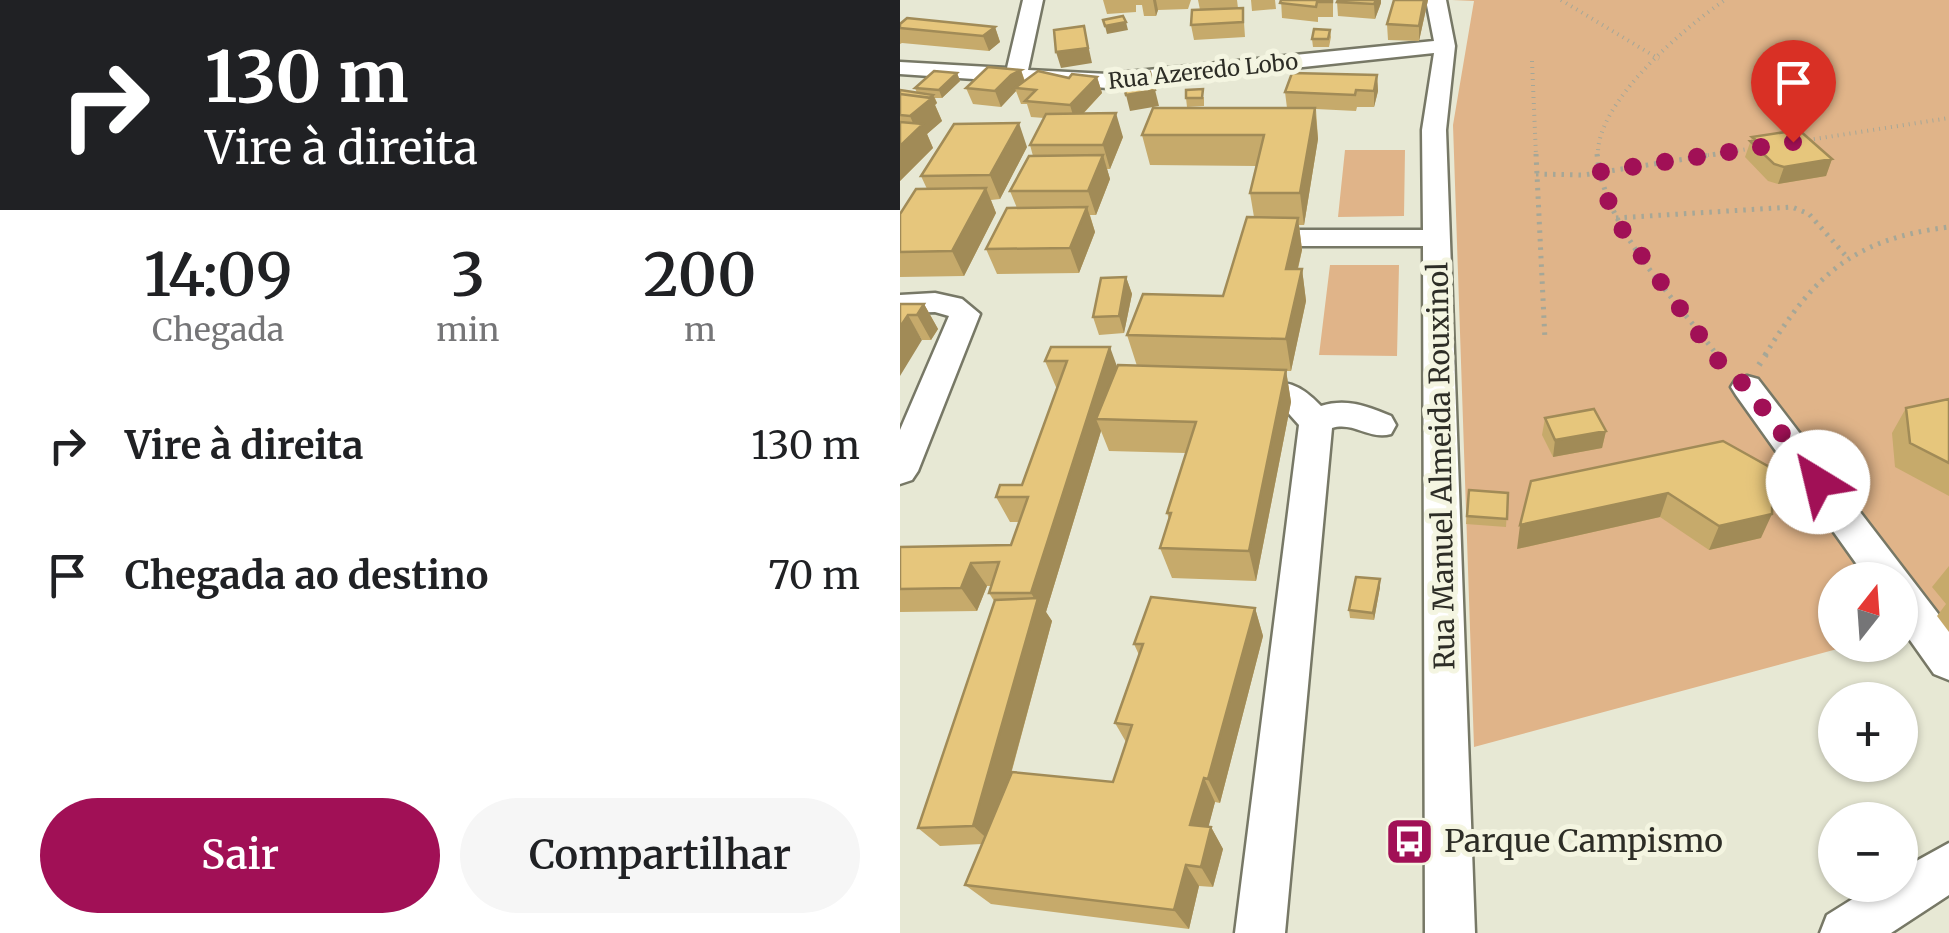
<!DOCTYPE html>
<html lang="pt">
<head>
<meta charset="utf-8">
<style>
	body { margin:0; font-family:Merriweather,serif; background:#f6f6f6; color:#202124; height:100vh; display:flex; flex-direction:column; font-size:38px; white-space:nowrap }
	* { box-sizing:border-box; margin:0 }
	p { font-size:32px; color:#757577 }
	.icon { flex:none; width:55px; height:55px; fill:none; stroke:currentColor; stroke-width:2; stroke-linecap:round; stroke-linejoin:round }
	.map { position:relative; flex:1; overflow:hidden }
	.drawer { display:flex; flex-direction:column; background:#fff; width:900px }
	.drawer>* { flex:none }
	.top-card { background:#202124; color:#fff; overflow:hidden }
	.needle { width:65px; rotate:17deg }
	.buttons { position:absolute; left:918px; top:562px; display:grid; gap:20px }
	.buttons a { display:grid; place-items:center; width:100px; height:100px; border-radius:50%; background:#fff; box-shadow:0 2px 8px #0004; font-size:50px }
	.pin { position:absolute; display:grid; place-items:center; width:85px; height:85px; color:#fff; margin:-102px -42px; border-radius:50% 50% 50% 0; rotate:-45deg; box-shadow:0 0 10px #0007 }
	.pin .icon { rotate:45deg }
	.me { position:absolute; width:110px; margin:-55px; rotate:324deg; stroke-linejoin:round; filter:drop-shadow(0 0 8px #0008) }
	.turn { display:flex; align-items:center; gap:35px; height:210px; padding:0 40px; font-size:45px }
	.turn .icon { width:130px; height:130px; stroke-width:2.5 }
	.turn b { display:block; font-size:70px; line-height:85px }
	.eta { display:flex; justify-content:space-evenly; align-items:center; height:170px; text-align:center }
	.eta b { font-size:60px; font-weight:600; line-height:70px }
	.cta { display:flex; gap:20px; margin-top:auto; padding:20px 40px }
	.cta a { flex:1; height:115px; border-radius:60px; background:#a11056; color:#fff; font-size:40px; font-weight:600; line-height:115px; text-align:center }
	.cta a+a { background:#f6f6f6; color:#202124 }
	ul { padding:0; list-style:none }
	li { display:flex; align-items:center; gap:30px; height:130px; padding:0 40px }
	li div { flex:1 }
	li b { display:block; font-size:38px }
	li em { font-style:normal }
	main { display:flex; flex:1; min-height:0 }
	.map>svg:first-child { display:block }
	.green { fill:#e0b489 }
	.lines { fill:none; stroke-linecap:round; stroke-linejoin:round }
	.minor-casing { stroke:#777866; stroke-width:5 }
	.path-far2 { stroke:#a6a797; stroke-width:4; stroke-dasharray:1 5; stroke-linecap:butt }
	.path-far1 { stroke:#a6a797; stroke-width:5; stroke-dasharray:2.5 6; stroke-linecap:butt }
	.path { stroke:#a6a797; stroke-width:6; stroke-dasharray:2.5 8; stroke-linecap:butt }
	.minor { fill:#fff; fill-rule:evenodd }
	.wall { fill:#c6aa6b }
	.shaded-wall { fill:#a18b57 }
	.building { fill:#e6c67c; stroke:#a18b57; stroke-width:2.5 }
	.route { stroke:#a11056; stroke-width:18; stroke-dasharray:0 32.4 }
	.labels { text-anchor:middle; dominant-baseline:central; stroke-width:10; stroke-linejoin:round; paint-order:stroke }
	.far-street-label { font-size:22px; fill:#2d2d26; stroke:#f4f5e1 }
	.street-label { font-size:28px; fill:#2d2d26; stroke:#f4f5e1 }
	.near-poi-label { font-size:32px; fill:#2d2d26; stroke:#f4f5e1; text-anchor:start }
</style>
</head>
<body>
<main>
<section class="drawer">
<div class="top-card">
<div class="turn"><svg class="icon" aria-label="right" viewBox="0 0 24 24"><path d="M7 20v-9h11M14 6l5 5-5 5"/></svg><div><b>130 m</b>Vire à direita</div></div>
</div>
<div class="eta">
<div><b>14:09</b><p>Chegada</p></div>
<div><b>3</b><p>min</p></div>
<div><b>200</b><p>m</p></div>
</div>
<ul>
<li><svg class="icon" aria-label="right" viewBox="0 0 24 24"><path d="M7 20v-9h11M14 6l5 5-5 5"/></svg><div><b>Vire à direita</b></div><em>130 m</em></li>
<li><svg class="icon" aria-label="arrive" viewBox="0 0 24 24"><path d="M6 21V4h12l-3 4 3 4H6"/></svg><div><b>Chegada ao destino</b></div><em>70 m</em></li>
</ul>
<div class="cta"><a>Sair</a><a>Compartilhar</a></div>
</section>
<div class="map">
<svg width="1049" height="933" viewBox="0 0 1049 933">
	<rect width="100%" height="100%" fill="#e7e8d4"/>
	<path class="green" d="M552,0H1049V632L1040,621L1000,632V580H935V645H952L574,747L553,125L574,1Z
		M445,150H505L504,216L438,217Z
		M430,265H499L497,356L419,355Z"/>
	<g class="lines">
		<defs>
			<path id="minor" d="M123,0H143L128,70L208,74L534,41L526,0H546L555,46L546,130L575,933H525L523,246H400L386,238L400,230H523L522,130L534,53L208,88L0,74V62L107,68Z
				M35,293L62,299L80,314L18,471L12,480L0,484V430L49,316L35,312L0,313V295Z
				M847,376L858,379L1049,628V680L1034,674L1000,626V580H968L836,395L831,387L836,379Z
				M344,382C382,383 393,377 421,406C446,398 467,406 491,416L496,425L491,434C469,440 453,421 432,428L385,933H335L399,425L382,406L333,401L328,393L333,385Z
				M1049,843V895L991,933H920L927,915L975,885H1000V870Z"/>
		</defs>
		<use href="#minor" class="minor-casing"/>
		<path class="path-far2" d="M661,0L759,59
			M632,61L636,156
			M902,141L1049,118
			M698,156C695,103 784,28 825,0
			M802,156L855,148"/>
		<path class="path-far1" d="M636,154L645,340
			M697,154C704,229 773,296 817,355
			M636,174L684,175L817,154
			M716,218L892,207L909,214L946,256
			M865,355C915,274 953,239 1049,227"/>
		<path class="path" d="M815,353L827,369
			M859,365L867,353"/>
		<use href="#minor" class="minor"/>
	</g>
	<path class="wall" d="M203,0H291L288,9L258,10L256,16H244L242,5H236V12L207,14Z
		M298,0H337L338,8H343L345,37L294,40L291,25L300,10Z
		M351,0H375L376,9L352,11Z
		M381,0H433V17H418V22L382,18Z
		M494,0H528L519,41L488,40L487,24Z
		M437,2L481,3L475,19L438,16Z
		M0,24L95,27L100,42L89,51L2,43L0,44Z
		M430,30L431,37L429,47H413L412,39Z
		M121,70L125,81L197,77L202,93L183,114L223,137L210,169H207L210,179L196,215H190L195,232L179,273L97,274L86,249L117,208L110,191L133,156L130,145L144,118L131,117L127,104H121L116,91L101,107L73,104L66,88Z
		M57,73L60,81L42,98H35L37,103L35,105L42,121L27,134L33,148L0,181V90L17,93L15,88Z
		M477,75L478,91L474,107H457L456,111L416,109L418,139L404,225H399L402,250L398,269H402L406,301L391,371H386L391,402L356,581L272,578L260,548L269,519L267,513L286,453L209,451L201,431L146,612L152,621L110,778L213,782L226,742L215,723L239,655L234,644L355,608L363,636L320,803L315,802L308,827H311L323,849L313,887L299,886L289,929L91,904L65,885L82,844L40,846L18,828L94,601L89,593L91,586H87L77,611L0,612V547L111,545L120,522H110L96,497L122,485L158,387H156L145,361L151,347L217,367L237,366L227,335L323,296L354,217L350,193L356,166L250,165L242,135L387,108L385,92Z
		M304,97V106L287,107L286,98Z
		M852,137L932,159L926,176L878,184L868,181L845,157Z
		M127,147L100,199L91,200L96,213L64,276L0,277V214L27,189L21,176Z
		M226,277L232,294L224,333L199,335L193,317Z
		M0,304H24L38,329L31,340H22Z
		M1049,399V496L995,467L992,433L1006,408Z
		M645,418L706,431L702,448L653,457L642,435Z
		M823,441L861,538L809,550L760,517L617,549Z
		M569,490L608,493L606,527L566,524Z
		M1049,566V632L1037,616L1046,604L1032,587Z
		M480,587L474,620L450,618L449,610Z"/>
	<path class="shaded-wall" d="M253,0H256L258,10L256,16Z
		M476,0H481V3L475,19L474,4Z
		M524,0H528L519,41V26Z
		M226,22L228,30L207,34L205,26Z
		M184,26L192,63L161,68L156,52Z
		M95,27L100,42L89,51L83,36Z
		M121,70L126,86L115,88L116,91L101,107L95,91L111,75Z
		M57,73L60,81L42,98L39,90Z
		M477,75L478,91L474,107V91Z
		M197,77L202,93L175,122L170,105Z
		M255,90L259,106L230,111L226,95Z
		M33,95L37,103L35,105L42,121L27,134L33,148L0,181V146L16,130L10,116Z
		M415,108L418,139L404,225L400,193Z
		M216,113L223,137L210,169L203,145Z
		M119,123L127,147L100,199L90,175Z
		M203,155L210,179L196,215L188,191Z
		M932,159L926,176L878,184L884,167Z
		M86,188L96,213L64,276L52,251Z
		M187,207L195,232L179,273L170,248Z
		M398,218L402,250L390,301L386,269Z
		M402,269L406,301L391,371L386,339Z
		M226,277L232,294L224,333L219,316Z
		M24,304L38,329L31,340L17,315Z
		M8,315L22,340L0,376V327Z
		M210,347L219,372L196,419L201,431L146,612L152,621L92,843L73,826L137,603L131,593Z
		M386,370L391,402L356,581L349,551Z
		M706,431L702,448L653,457L655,440Z
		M768,493L760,517L617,549L620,525Z
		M872,514L861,538L809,550L819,526Z
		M71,563L87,586L77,611L61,588Z
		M480,579V587L474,620L473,613Z
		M355,608L363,636L320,803L308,779Z
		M304,778L315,802L303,848L290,825Z
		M311,827L323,849L313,887L301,867Z
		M286,865L299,886L289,929L274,910Z"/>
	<path class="building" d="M381,0H432V2H417L416,7L380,3Z
		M438,0H476L474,4L437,2Z
		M494,0H524L519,26L487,24Z
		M343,8V22L291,25L292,10Z
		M223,16L226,22L205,26L203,20Z
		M7,18L95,27L83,36L0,28V24Z
		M184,26L188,48L156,52L154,30Z
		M414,29L430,30L428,39H412Z
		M88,67L121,70L111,75L95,91L66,88Z
		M34,71L57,73L39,90L15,88Z
		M138,71L169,78L172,74L197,77L170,105L125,101L136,90L115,88Z
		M250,72L255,90L226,95L221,77Z
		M392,73L477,75L474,91L456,90L455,95L385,92Z
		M303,89L302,98H286V90Z
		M0,90L33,95L30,98L0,94Z
		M0,94L32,98L10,116L0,115Z
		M253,108H415L400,193H350L364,135H242Z
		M216,113L203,145H130L146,114Z
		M0,122L23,124L0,146Z
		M119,123L90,175L21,176L54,124Z
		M899,130L932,159L884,167L874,164L850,141L856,140L852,137Z
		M203,155L188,191H110L129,156Z
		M86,188L52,251L0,252V214L16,189Z
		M187,207L170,248L86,249L107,208Z
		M347,217L398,218L386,269H402L386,339L227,335L243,294L323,296Z
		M226,277L219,316L193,317L201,278Z
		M0,304H24L17,315H8L0,327Z
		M151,347H210L131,593H89L99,562L71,563L61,588L0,589V547L111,545L128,497H96L100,485H122L167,361H145Z
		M218,365L386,370L349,551L260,548L271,513H267L296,422L196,419Z
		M1049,399V463L1010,443L1006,408Z
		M694,409L706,431L655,440L645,418Z
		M823,441L873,469L872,514L819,526L768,493L620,525L631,481Z
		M569,490L608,493L607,519L567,516Z
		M456,577L480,579L473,613L449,610Z
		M251,597L355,608L308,779L304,778L290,825L311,827L301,867L286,865L274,910L65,885L112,772L213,782L232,725L215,723L243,644H234Z
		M138,598L73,826L18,828L95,600Z"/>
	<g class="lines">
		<path class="route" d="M893,142L699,172L714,218L820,363L848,388L918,482"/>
	</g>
	<defs>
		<symbol id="bus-square" viewBox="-11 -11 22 22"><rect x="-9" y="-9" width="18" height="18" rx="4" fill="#a11056" stroke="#f4f5e1"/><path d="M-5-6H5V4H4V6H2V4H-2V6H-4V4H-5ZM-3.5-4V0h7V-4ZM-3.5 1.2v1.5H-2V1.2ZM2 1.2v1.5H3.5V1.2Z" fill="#fff"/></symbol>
	</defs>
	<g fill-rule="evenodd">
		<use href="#bus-square" x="482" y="814" width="55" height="55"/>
	</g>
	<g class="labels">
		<g class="far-street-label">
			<text transform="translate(303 71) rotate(-6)">Rua Azeredo Lobo</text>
		</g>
		<g class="street-label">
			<text transform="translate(541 466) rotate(-91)">Rua Manuel Almeida Rouxinol</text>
		</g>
		<g class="near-poi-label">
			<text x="544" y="841">Parque Campismo</text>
		</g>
	</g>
</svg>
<div class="buttons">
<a><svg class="needle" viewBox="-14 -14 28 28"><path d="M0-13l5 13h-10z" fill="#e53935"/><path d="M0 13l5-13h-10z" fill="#757577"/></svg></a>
<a>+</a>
<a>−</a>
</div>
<div class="pin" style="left:893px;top:142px;background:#d93025"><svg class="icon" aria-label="arrive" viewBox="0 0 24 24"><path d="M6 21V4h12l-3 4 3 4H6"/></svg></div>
<svg class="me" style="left:918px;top:482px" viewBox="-20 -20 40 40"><circle r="19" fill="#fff"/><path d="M0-13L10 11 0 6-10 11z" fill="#a11056"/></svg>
</div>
</main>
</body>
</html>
